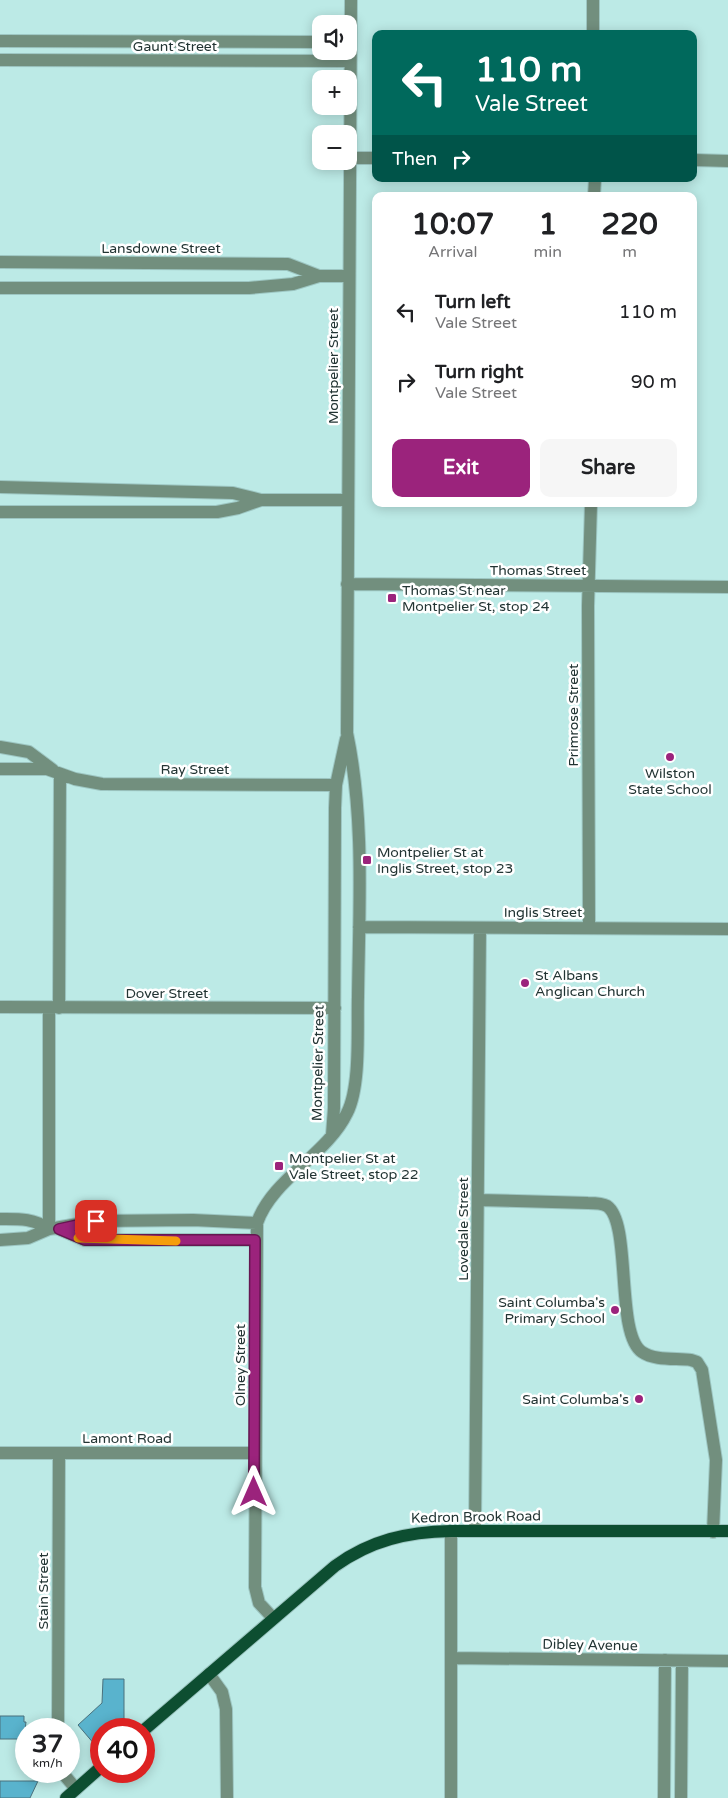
<!DOCTYPE html>
<html lang="en">
<head>
<meta charset="utf-8">
<style>
	body { margin:0; font-family:"Varela Round",sans-serif; background:#f6f6f6; color:#202124; height:100vh; display:flex; flex-direction:column; font-size:19px; white-space:nowrap }
	* { box-sizing:border-box; margin:0 }
	p { font-size:16px; color:#757577 }
	.icon { flex:none; width:28px; height:28px; fill:none; stroke:currentColor; stroke-width:2; stroke-linecap:round; stroke-linejoin:round }
	.map { position:relative; flex:1; overflow:hidden }
	.drawer { position:absolute; left:372px; top:192px; width:325px; height:315px; display:flex; flex-direction:column; background:#fff; border-radius:10px; box-shadow:0 2px 12px #0003 }
	.drawer>* { flex:none }
	.hud { position:absolute; left:372px; top:30px; width:325px; height:152px; border-radius:10px; box-shadow:0 2px 12px #0003; background:#00695c; color:#fff; overflow:hidden }
	.controls { position:absolute; left:312px; top:15px; display:grid; gap:10px }
	.controls a { display:grid; place-items:center; width:45px; height:45px; border-radius:10px; background:#fff; box-shadow:0 2px 12px #0003; font-size:25px }
	.speed { position:absolute; left:15px; top:1718px; display:flex; gap:10px; font-size:25px; font-weight:700; text-align:center }
	.speed>* { display:grid; place-content:center; width:65px; height:65px; border-radius:50%; background:#fff; box-shadow:0 2px 12px #0003; line-height:1 }
	.speed small { font-size:12px; font-weight:400 }
	.speed .limit { border:8px solid #d22; background:#fff; color:#111 }
	.pin { position:absolute; display:grid; place-items:center; width:42px; height:42px; color:#fff; margin:-21px; border-radius:10px; box-shadow:0 2px 8px #0006 }
	.me { position:absolute; width:55px; margin:-28px; rotate:0deg; stroke-linejoin:round; filter:drop-shadow(0 0 4px #0008) }
	.turn { display:flex; align-items:center; gap:18px; height:105px; padding:0 20px; font-size:22px }
	.turn .icon { width:65px; height:65px; stroke-width:2.5 }
	.turn b { display:block; font-size:35px; line-height:42px }
	.then { display:flex; align-items:center; height:48px; padding:0 20px; background:#0003; gap:10px; font-size:19px }
	.eta { display:flex; justify-content:space-evenly; align-items:center; height:85px; text-align:center }
	.eta b { font-size:30px; font-weight:800; line-height:35px }
	.cta { display:flex; gap:10px; margin-top:auto; padding:10px 20px }
	.cta a { flex:1; height:58px; border-radius:10px; background:#9b237c; color:#fff; font-size:20px; font-weight:800; line-height:58px; text-align:center }
	.cta a+a { background:#f6f6f6; color:#202124 }
	ul { padding:0; list-style:none }
	li { display:flex; align-items:center; gap:15px; height:70px; padding:0 20px }
	li div { flex:1 }
	li b { display:block; font-size:19px }
	li em { font-style:normal }
	.map>svg:first-child { display:block }
	.building { fill:#59b3cd; stroke:#4a717d }
	.lines { fill:none; stroke-linecap:round; stroke-linejoin:round }
	.minor-casing { stroke:#9dc6c2; stroke-width:14 }
	.major-casing { stroke:#9dc6c2; stroke-width:14 }
	.minor { stroke:#728f7e; stroke-width:12 }
	.major { stroke:#0d4e31; stroke-width:12 }
	.route-casing { stroke:#651751; stroke-width:12 }
	.route { stroke:#9b237c; stroke-width:9 }
	.slow { stroke:#f59e0b; stroke-width:9 }
	.poi-dot { fill:#9b237c; stroke:#fff; stroke-width:2 }
	.labels { text-anchor:middle; dominant-baseline:central; stroke-width:5; stroke-linejoin:round; paint-order:stroke }
	.street-label { font-size:14px; fill:#223433; stroke:#fff }
	.poi-label { font-size:14px; fill:#223433; stroke:#fff; text-anchor:start }
</style>
</head>
<body>
<div class="map">
<svg width="728" height="1798" viewBox="0 0 728 1798">
	<rect width="100%" height="100%" fill="#bceae6"/>
	<path class="building" d="M103,1679H124V1720L114,1729H101V1752L78,1725L102,1703Z
		M0,1716H24V1722H26L24,1739H0Z
		M0,1781H38L30,1798H0Z"/>
	<g class="lines">
		<defs>
			<path id="minor" d="M593,34V0
				M0,41L321,42
				M0,60L350,61
				M350,158H376
				M694,160L728,161
				M594,196L595,179
				M0,262L288,264L319,276
				M0,288H249L293,284L319,276H348
				M0,487L233,493L261,500H348
				M0,512H217L238,508L261,500
				M347,584L728,587
				M0,747L29,752L53,770
				M0,769H47L75,779L102,784L336,785
				M359,927L728,929
				M589,927L588,606L591,504
				M0,1007L335,1008
				M59,1008L60,774
				M332,1135L334,1108L335,808L336,785L346,739
				M478,1200L588,1203C594,1203 602,1203 607,1206C632,1223 615,1334 642,1352C655,1361 676,1358 691,1360L697,1362L702,1370L716,1460L713,1532
				M0,1219C18,1219 33,1218 49,1229
				M49,1229V1008
				M59,1229L85,1240H255
				M0,1240L28,1238L49,1229L96,1221L193,1220L257,1223
				M0,1453H254
				M475,1530L480,928
				M451,1531V1798
				M273,1618L259,1603L255,1587L257,1223C272,1179 327,1155 347,1113C361,1086 357,1028 358,997C359,909 365,819 347,733L351,0
				M451,1658L728,1661
				M209,1674L222,1692L226,1709L227,1798
				M58,1729L59,1453
				M61,1771L76,1789
				M664,1798L665,1660
				M681,1798L682,1661"/>
			<path id="major" d="M144,1730L335,1566C371,1540 407,1532 451,1531H728
				M66,1798L101,1767"/>
		</defs>
		<use href="#minor" class="minor-casing"/>
		<use href="#major" class="major-casing"/>
		<use href="#minor" class="minor"/>
		<use href="#major" class="major"/>
	</g>
	<g class="lines">
		<defs>
			<path id="route" d="M96,1221L59,1229L85,1240H255L254,1492"/>
		</defs>
		<use href="#route" class="route-casing"/>
		<use href="#route" class="route"/>
		<path class="slow" d="M78,1238L176,1241"/>
	</g>
	<g class="poi-dot">
		<rect x="387" y="593" width="10" height="10" rx="2.5"/>
		<circle cx="670" cy="757" r="5"/>
		<rect x="362" y="855" width="10" height="10" rx="2.5"/>
		<circle cx="525" cy="983" r="5"/>
		<rect x="274" y="1161" width="10" height="10" rx="2.5"/>
		<circle cx="615" cy="1310" r="5"/>
		<circle cx="639" cy="1399" r="5"/>
	</g>
	<g class="labels">
		<g class="street-label">
			<text x="175" y="46">Gaunt Street</text>
			<text x="161" y="248">Lansdowne Street</text>
			<text transform="translate(333 366) rotate(-90)">Montpelier Street</text>
			<text x="538" y="570">Thomas Street</text>
			<text transform="translate(573 715) rotate(-90)">Primrose Street</text>
			<text x="195" y="769">Ray Street</text>
			<text x="543" y="912">Inglis Street</text>
			<text x="167" y="993">Dover Street</text>
			<text transform="translate(318 1063) rotate(-89)">Montpelier Street</text>
			<text transform="translate(463 1229) rotate(-90)">Lovedale Street</text>
			<text transform="translate(240 1365) rotate(-90)">Olney Street</text>
			<text x="127" y="1438">Lamont Road</text>
			<text transform="translate(476 1517) rotate(-1)">Kedron Brook Road</text>
			<text transform="translate(43 1591) rotate(-90)">Stain Street</text>
			<text transform="translate(590 1645) rotate(1)">Dibley Avenue</text>
		</g>
		<g class="poi-label">
			<text x="402" y="590">Thomas St near<tspan x="402" dy="16">Montpelier St, stop 24</tspan></text>
			<text x="670" y="773" text-anchor="middle">Wilston<tspan x="670" dy="16">State School</tspan></text>
			<text x="377" y="852">Montpelier St at<tspan x="377" dy="16">Inglis Street, stop 23</tspan></text>
			<text x="535" y="975">St Albans<tspan x="535" dy="16">Anglican Church</tspan></text>
			<text x="289" y="1158">Montpelier St at<tspan x="289" dy="16">Vale Street, stop 22</tspan></text>
			<text x="605" y="1302" text-anchor="end">Saint Columba's<tspan x="605" dy="16">Primary School</tspan></text>
			<text x="629" y="1399" text-anchor="end">Saint Columba's</text>
		</g>
	</g>
</svg>
<div class="controls">
<a><svg class="icon" aria-label="sound" viewBox="0 0 24 24"><path d="M4 9h4l5-4v14l-5-4H4zM17 9q2 3 0 6"/></svg></a>
<a>+</a>
<a>−</a>
</div>
<div class="speed"><div>37<small>km/h</small></div><div class="limit">40</div></div>
<div class="pin" style="left:96px;top:1221px;background:#d93025"><svg class="icon" aria-label="arrive" viewBox="0 0 24 24"><path d="M6 21V4h12l-3 4 3 4H6"/></svg></div>
<svg class="me" style="left:254px;top:1492px" viewBox="-20 -20 40 40"><path d="M0-17L14 15 0 8-14 15z" fill="#9b237c" stroke="#fff" stroke-width="4"/></svg>
<div class="hud">
<div class="turn"><svg class="icon" aria-label="left" viewBox="0 0 24 24"><path d="M17 20v-9H6M10 6l-5 5 5 5"/></svg><div><b>110 m</b>Vale Street</div></div>
<div class="then">Then<svg class="icon" aria-label="right" viewBox="0 0 24 24"><path d="M7 20v-9h11M14 6l5 5-5 5"/></svg></div>
</div>
<section class="drawer">
<div class="eta">
<div><b>10:07</b><p>Arrival</p></div>
<div><b>1</b><p>min</p></div>
<div><b>220</b><p>m</p></div>
</div>
<ul>
<li><svg class="icon" aria-label="left" viewBox="0 0 24 24"><path d="M17 20v-9H6M10 6l-5 5 5 5"/></svg><div><b>Turn left</b><p>Vale Street</p></div><em>110 m</em></li>
<li><svg class="icon" aria-label="right" viewBox="0 0 24 24"><path d="M7 20v-9h11M14 6l5 5-5 5"/></svg><div><b>Turn right</b><p>Vale Street</p></div><em>90 m</em></li>
</ul>
<div class="cta"><a>Exit</a><a>Share</a></div>
</section>
</div>
</body>
</html>
